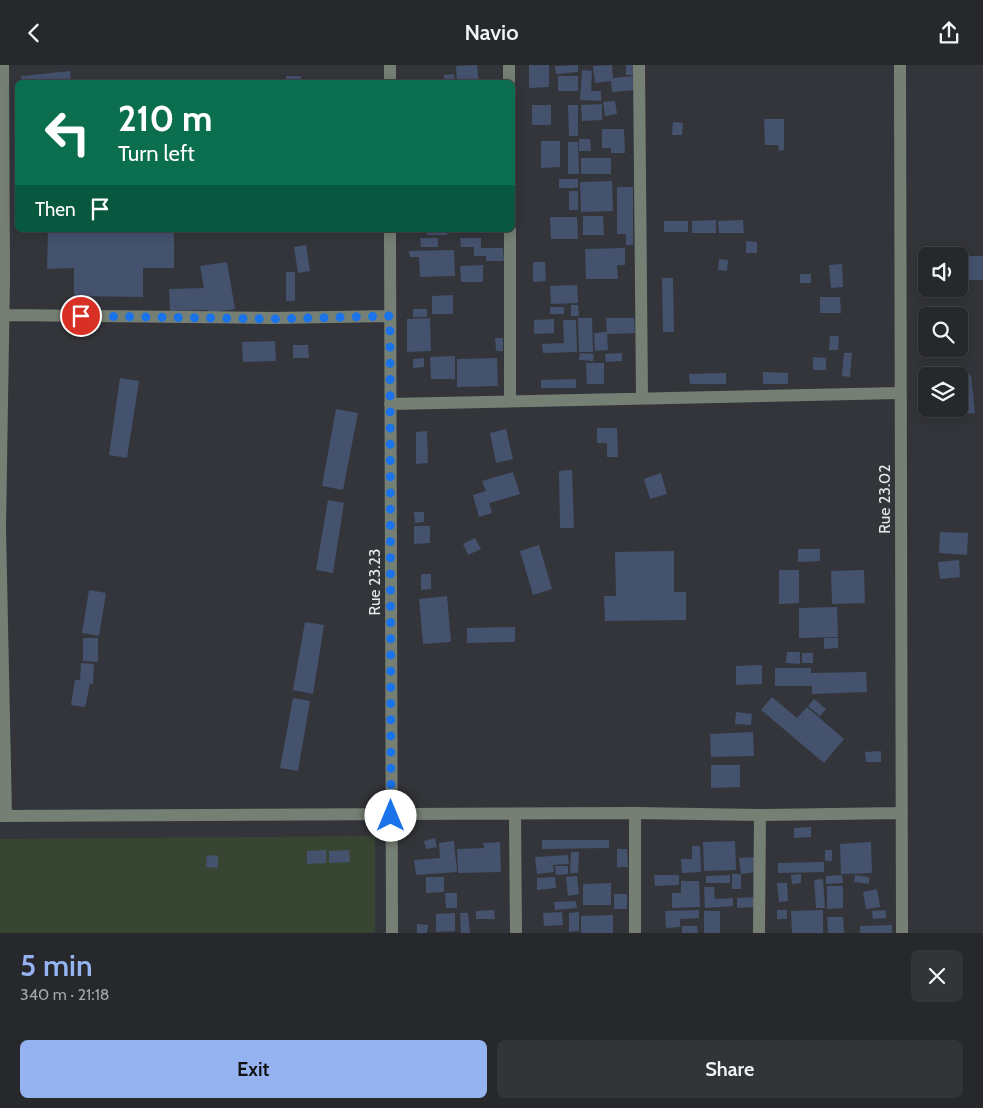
<!DOCTYPE html>
<html lang="en">
<head>
<meta charset="utf-8">
<style>
	body { margin:0; font-family:Cabin,sans-serif; background:#323438; color:#f1f3f6; height:100vh; display:flex; flex-direction:column; font-size:19px; white-space:nowrap }
	* { box-sizing:border-box; margin:0 }
	p { font-size:16px; color:#a4a6a9 }
	.icon { flex:none; width:28px; height:28px; fill:none; stroke:currentColor; stroke-width:2; stroke-linecap:round; stroke-linejoin:round }
	.map { position:relative; height:868px; overflow:hidden }
	.drawer { display:flex; flex-direction:column; background:#26282c; flex:1 }
	.drawer>* { flex:none }
	.top-card { position:absolute; left:15px; top:15px; width:500px; height:152px; border-radius:8px; box-shadow:0 2px 12px #0003,0 0 0 1px #424448; background:#0b6e4f; color:#fff; overflow:hidden }
	.controls { position:absolute; left:918px; top:182px; display:grid; gap:10px }
	.controls a { display:grid; place-items:center; width:50px; height:50px; border-radius:8px; background:#26282c; box-shadow:0 2px 12px #0003,0 0 0 1px #424448; font-size:25px }
	.pin { position:absolute; display:grid; place-items:center; width:42px; height:42px; color:#fff; margin:-21px; border:2px solid #fff; border-radius:50%; box-shadow:0 1px 5px #0007 }
	.me { position:absolute; width:55px; margin:-28px; rotate:0deg; stroke-linejoin:round; filter:drop-shadow(0 0 4px #0008) }
	.turn { display:flex; align-items:center; gap:18px; height:105px; padding:0 20px; font-size:22px }
	.turn .icon { width:65px; height:65px; stroke-width:2.5 }
	.turn b { display:block; font-size:35px; line-height:42px }
	.then { display:flex; align-items:center; height:48px; padding:0 20px; background:#0003; gap:10px; font-size:19px }
	.round { display:grid; place-items:center; flex:none; width:52px; height:52px; border-radius:8px; background:#323438 }
	.summary { display:flex; align-items:center; justify-content:space-between; height:85px; padding:0 20px }
	h1 { font-size:30px; font-weight:600; line-height:38px; color:#95b2f1 }
	.action { display:flex; gap:10px; margin-top:auto; padding:10px 20px }
	.action a { flex:1; height:58px; border-radius:8px; background:#95b2f1; color:#111; font-size:20px; font-weight:600; line-height:58px; text-align:center }
	.action a+a { background:#323438; color:#f1f3f6 }
	header { display:flex; justify-content:space-between; align-items:center; height:65px; padding:0 20px; background:#26282c; font-size:22px; font-weight:600 }
	.map>svg:first-child { display:block }
	.green { fill:#394533 }
	.building { fill:#45526e }
	.lines { fill:none; stroke-linecap:round; stroke-linejoin:round }
	.minor { stroke:#767f73; stroke-width:12 }
	.route { stroke:#1a73e8; stroke-width:9; stroke-dasharray:0 16.2 }
	.labels { text-anchor:middle; dominant-baseline:central; stroke-width:5; stroke-linejoin:round; paint-order:stroke }
	.street-label { font-size:16px; fill:#e7e9ec; stroke:#33353a }
</style>
</head>
<body>
<header><svg class="icon" aria-label="back" viewBox="0 0 24 24"><path d="M15 5l-7 7 7 7"/></svg>Navio<svg class="icon" aria-label="share" viewBox="0 0 24 24"><path d="M12 15V3M7 8l5-5 5 5M5 13v7h14v-7"/></svg></header>
<div class="map">
<svg width="983" height="868" viewBox="0 0 983 868">
	<rect width="100%" height="100%" fill="#33353a"/>
	<path class="green" d="M375,771V868H0V774Z"/>
	<path class="building" d="M477,0L479,18H457L456,1Z
		M529,0H549V22L529,23Z
		M578,0V7L556,9L555,1Z
		M612,0L613,13L634,11L635,25L612,27L611,16L595,18L593,1Z
		M626,0H635V10H626Z
		M582,5L592,6L591,26H601V36L580,35Z
		M70,6L71,18H22L21,11Z
		M454,9L455,18H444V10Z
		M286,11H301V18H286Z
		M558,11H578V26H558Z
		M339,14H368V18H339Z
		M615,36L617,49L605,51L603,37Z
		M602,39V55L582,56L581,40Z
		M532,40H551V60H532Z
		M568,40H578V71H569Z
		M764,54H784V85L779,86L778,80H765Z
		M673,57L683,58L682,70H672Z
		M602,64H624L625,88H611V83H602Z
		M579,74H590L591,86H579Z
		M541,76H560V102L541,103Z
		M568,77H578L579,109H568Z
		M581,93H611V109H581Z
		M559,114H578V123H559Z
		M612,116L613,146L581,147L580,117Z
		M617,122H633V180H626V169H617Z
		M569,126H578V145H569Z
		M583,151H603L604,170H583Z
		M550,152H577L578,174H551Z
		M716,155V168H692V156Z
		M743,155L744,168H719L718,156Z
		M664,156H688V167H664Z
		M48,165H174V203H143V232L74,231V203L47,204Z
		M427,165H447V170H427Z
		M420,173H438V182H421Z
		M460,173H481V183H503L504,196H486V191H474V182H461Z
		M746,176L757,177V188H746Z
		M306,180L310,206L298,208L294,182Z
		M625,183V200H617L618,214H586L585,184Z
		M454,185L455,211L420,212L419,192H410L409,186Z
		M965,191H983V215H965Z
		M719,194L728,195L727,206L718,205Z
		M227,197L235,244L208,248V245L170,246L169,224L204,223L200,201Z
		M533,197H545L546,216L533,217Z
		M842,199L843,222L831,223L829,200Z
		M483,200V217H461L460,201Z
		M286,207H295V236H286Z
		M800,209H811V218H800Z
		M662,213H673L674,267H663Z
		M577,220L578,238L551,239L550,221Z
		M453,230V249H432V231Z
		M820,232H840L841,248H820Z
		M571,240H578L579,251H571Z
		M550,242H564V249H550Z
		M413,244H427V252H413Z
		M430,253L431,286L407,287V254Z
		M578,253H592L593,287H579Z
		M606,253H634L635,268L607,269L608,285L595,286L594,268L607,267Z
		M554,254V268L534,269V255Z
		M563,255H576L577,287L543,288L542,279L564,278Z
		M830,271H839L838,285H829Z
		M495,273H503V286H496Z
		M275,276L276,296L243,297L242,277Z
		M293,280H308L309,293H293Z
		M580,288L594,289L593,296L579,295Z
		M622,288V296L606,297L605,289Z
		M844,288H852L850,312L842,311Z
		M455,291V314H431L430,292Z
		M813,292L826,293V305H813Z
		M424,293V302L413,303V294Z
		M497,293L498,321L457,322V294Z
		M586,298H604V319H587Z
		M763,307L788,308V319H763Z
		M726,308V319H690L689,309Z
		M971,310L975,348L948,351L947,344H959V311Z
		M120,313L139,316L127,393L109,390Z
		M576,314V323H541V315Z
		M336,344L358,348L343,425L322,421Z
		M934,344H945L946,352L935,353Z
		M597,363H617L618,392H607V378H597Z
		M506,364L513,394L496,398L490,368Z
		M427,366L428,398L416,399V367Z
		M572,405L574,463H560L559,406Z
		M513,407L520,429L489,438L492,448L479,452L473,430L486,426L482,416Z
		M661,408L667,429L650,434L644,414Z
		M328,435L344,438L333,508L316,505Z
		M414,447H424V457L415,458Z
		M414,461H430V478L414,479Z
		M940,467L968,468L967,490L939,488Z
		M475,473L481,484L468,490L463,479Z
		M539,480L552,524L533,530L520,486Z
		M798,484H820V496L798,497Z
		M674,486V527H686V555L605,556L604,531H616L615,487Z
		M959,495L960,512L940,514L938,497Z
		M779,505H799V538L779,539Z
		M864,505L865,538L832,539L831,506Z
		M421,509H431V524L421,525Z
		M89,525L106,528L99,571L82,568Z
		M447,531L451,577L423,579L419,534Z
		M837,542L838,572L799,573V543Z
		M305,557L324,560L313,629L293,625Z
		M515,562V577L467,578V563Z
		M83,573H98V597L83,596Z
		M824,573H838V583L824,584Z
		M787,587H800V599L786,598Z
		M802,588H813V598H802Z
		M81,598L94,599L93,619H90L85,642L71,640L75,615H80Z
		M762,600V619L736,620V601Z
		M775,603H811V608L866,607L867,627L812,629V621H775Z
		M772,632L797,653L807,642L844,674L824,698L761,645Z
		M293,633L310,636L298,706L280,703Z
		M814,634L826,644L820,651L808,641Z
		M736,647L752,649L751,660L735,659Z
		M753,667L754,691L711,692L710,669Z
		M881,686V697H866L865,687Z
		M711,700H740V722L711,723Z
		M811,762V772L794,773V763Z
		M435,773L437,782L426,784L424,776Z
		M542,775H609V783L542,784Z
		M454,776L457,807L416,810L414,795L440,793L439,778Z
		M735,776L736,805L704,806L703,777Z
		M500,777L501,807L458,808L457,784L484,783L483,778Z
		M871,777L872,808L841,809L840,779Z
		M692,781H700L701,807L682,808L681,794H692Z
		M617,784H627L628,802H617Z
		M326,785V798L307,799V786Z
		M349,785L350,797L329,798V786Z
		M825,785H832V796H825Z
		M571,787H579L578,808H570Z
		M207,790L218,791V803L206,802Z
		M568,790L569,799L553,800L554,807L537,809L535,792Z
		M756,792L757,807L741,809L739,793Z
		M824,797V807L778,808V798Z
		M555,801H568V809L556,810Z
		M732,809H741V824H732Z
		M801,809V818L792,819L791,810Z
		M654,810H679V820L655,821Z
		M730,810V818H706V811Z
		M842,810L843,818L826,819V811Z
		M855,810L869,812V819L854,817Z
		M577,811L579,829L568,831L566,812Z
		M426,812H444V827L426,828Z
		M555,812L556,823L537,825V813Z
		M823,814L825,843H816L814,815Z
		M681,816H699L700,842L672,843V828H681Z
		M611,818V840H583V819Z
		M777,818H787L788,836L779,837Z
		M827,821H843V843L827,844Z
		M704,822H714L715,834L733,833V841L705,843Z
		M877,824L880,842L866,844L863,827Z
		M445,828H457V843H446Z
		M614,829H627V844H614Z
		M754,832V842L737,843V833Z
		M576,836L577,843L555,845L554,837Z
		M494,845L495,854H476V846Z
		M699,845V853L680,854V862L666,863L665,846Z
		M777,845H787V854H777Z
		M823,845V868H792L791,846Z
		M886,845V853L873,854L872,846Z
		M704,846H720V868H704Z
		M562,847L563,860L544,861L543,848Z
		M579,847V866L569,867V848Z
		M455,848V866L436,867V849Z
		M460,848H468L470,868H461Z
		M613,850V868H581V851Z
		M827,852H843L844,868H828Z
		M417,859L428,860L427,868H417Z
		M892,860V868H860V861Z
		M682,861H697L698,868H682Z"/>
	<g class="lines">
		<path class="minor" d="M3,0L4,212L0,463L6,751
			M509,0V18
			M639,0L642,332
			M900,0L902,868
			M390,18V0
			M390,165L392,868
			M510,165V336
			M4,250L273,253L390,251
			M390,339L899,328
			M635,748V868
			M515,750L516,868
			M0,751L635,748L760,750L902,748
			M759,868L760,750"/>
	</g>
	<g class="lines">
		<path class="route" d="M81,251L273,254L390,251L391,751"/>
	</g>
	<g class="labels">
		<g class="street-label">
			<text transform="translate(884 434) rotate(-90)">Rue 23.02</text>
			<text transform="translate(374 517) rotate(-90)">Rue 23.23</text>
		</g>
	</g>
</svg>
<div class="controls">
<a><svg class="icon" aria-label="sound" viewBox="0 0 24 24"><path d="M4 9h4l5-4v14l-5-4H4zM17 9q2 3 0 6"/></svg></a>
<a><svg class="icon" aria-label="search" viewBox="0 0 24 24"><circle cx="10" cy="10" r="6"/><path d="M15 15l6 6"/></svg></a>
<a><svg class="icon" aria-label="layers" viewBox="0 0 24 24"><path d="M12 4l9 5-9 5-9-5zM3 14l9 5 9-5"/></svg></a>
</div>
<div class="pin" style="left:81px;top:251px;background:#d93025"><svg class="icon" aria-label="arrive" viewBox="0 0 24 24"><path d="M6 21V4h12l-3 4 3 4H6"/></svg></div>
<svg class="me" style="left:391px;top:751px" viewBox="-20 -20 40 40"><circle r="19" fill="#fff"/><path d="M0-13L10 11 0 6-10 11z" fill="#1a73e8"/></svg>
<div class="top-card">
<div class="turn"><svg class="icon" aria-label="left" viewBox="0 0 24 24"><path d="M17 20v-9H6M10 6l-5 5 5 5"/></svg><div><b>210 m</b>Turn left</div></div>
<div class="then">Then<svg class="icon" aria-label="arrive" viewBox="0 0 24 24"><path d="M6 21V4h12l-3 4 3 4H6"/></svg></div>
</div>
</div>
<section class="drawer">
<div class="summary"><div><h1>5 min</h1><p>340 m · 21:18</p></div><a class="round"><svg class="icon" aria-label="close" viewBox="0 0 24 24"><path d="M6 6l12 12M18 6L6 18"/></svg></a></div>
<div class="action"><a>Exit</a><a>Share</a></div>
</section>
</body>
</html>
